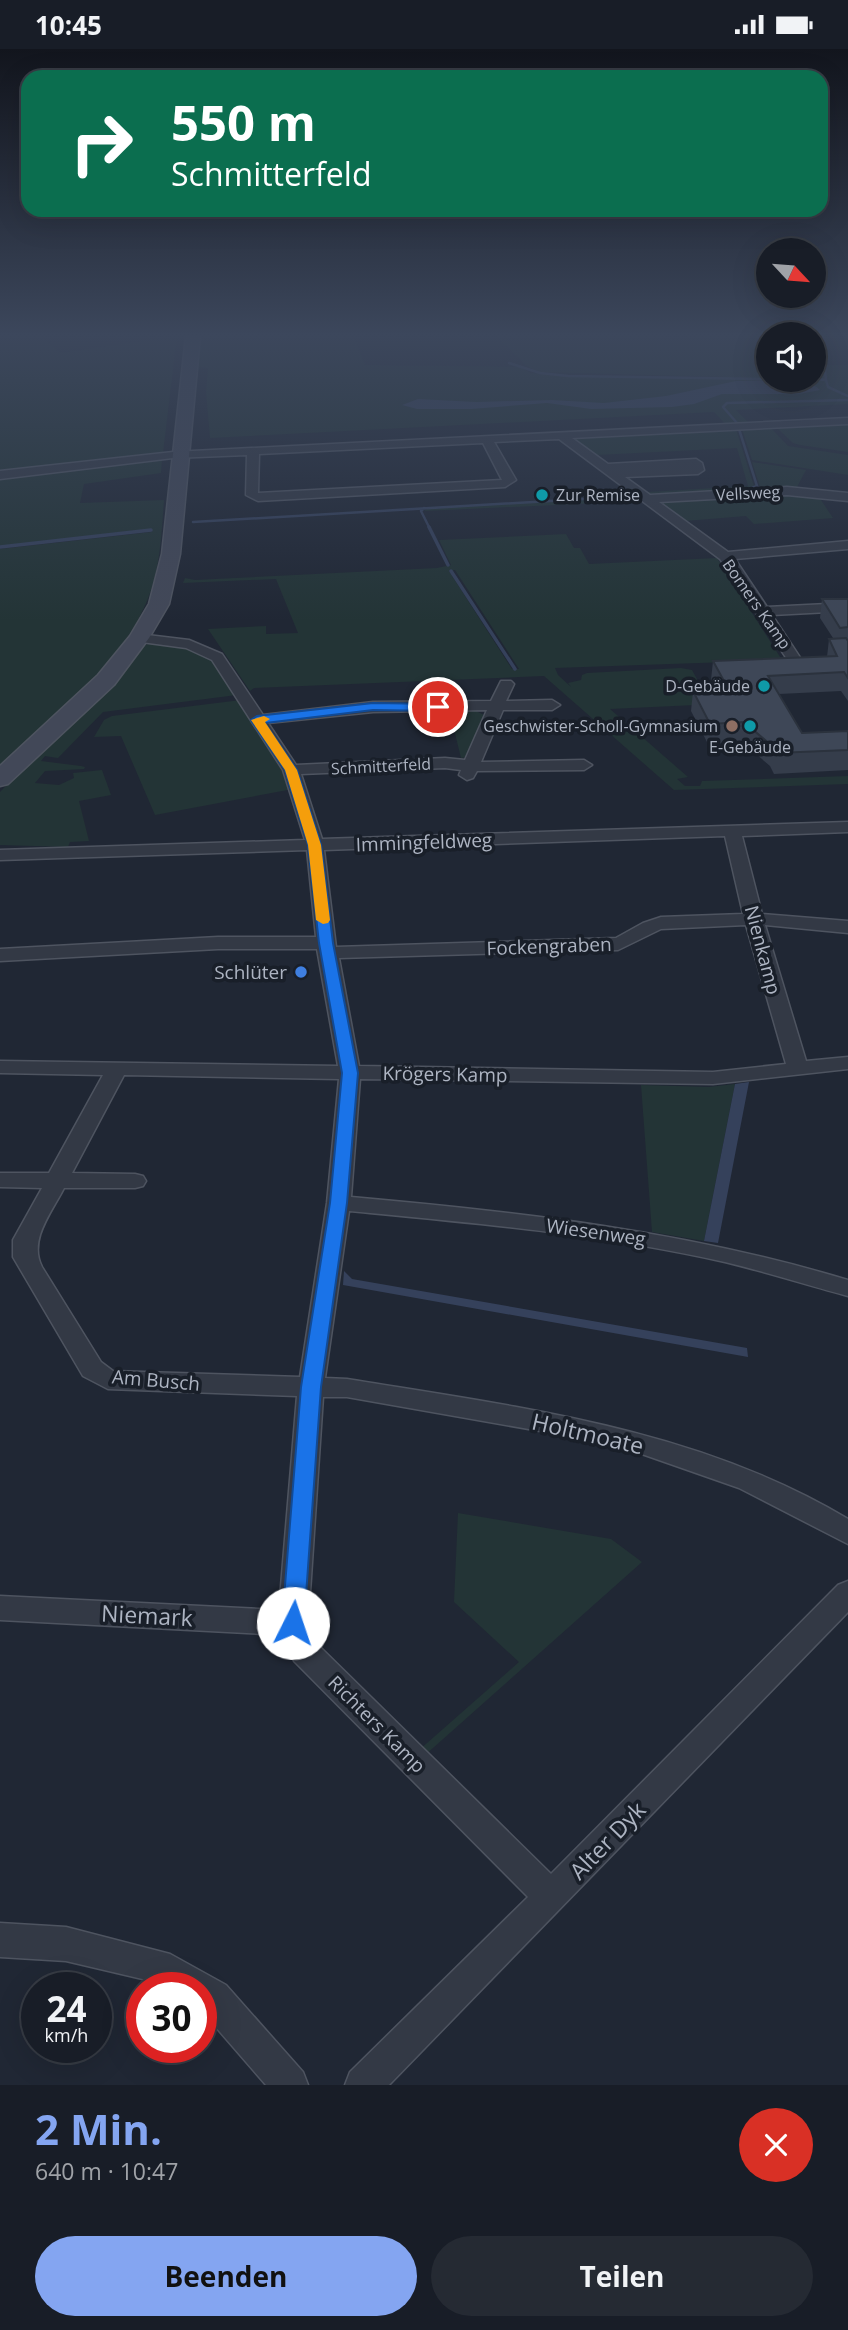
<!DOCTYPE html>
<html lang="de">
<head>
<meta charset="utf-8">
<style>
	body { margin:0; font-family:"Open Sans",sans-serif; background:#252a33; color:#f1f3f6; height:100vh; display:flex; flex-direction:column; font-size:26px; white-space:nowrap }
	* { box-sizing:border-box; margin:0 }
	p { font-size:23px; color:#9fa2a7 }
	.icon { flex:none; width:38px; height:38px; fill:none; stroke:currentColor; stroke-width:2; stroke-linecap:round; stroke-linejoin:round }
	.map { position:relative; height:2036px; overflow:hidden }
	.drawer { display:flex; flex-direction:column; background:#181d27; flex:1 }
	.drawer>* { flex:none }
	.hud { position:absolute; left:21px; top:21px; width:807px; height:147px; border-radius:21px; box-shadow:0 7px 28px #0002,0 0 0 2px #363b44; background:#0b6e4f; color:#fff; overflow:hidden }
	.needle { width:46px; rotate:116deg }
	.buttons { position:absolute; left:756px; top:189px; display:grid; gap:14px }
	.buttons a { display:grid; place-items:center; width:70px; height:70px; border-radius:50%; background:#181d27; box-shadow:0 7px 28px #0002,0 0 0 2px #363b44; font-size:35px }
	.speed { position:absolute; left:21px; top:1923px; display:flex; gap:14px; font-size:35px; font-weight:700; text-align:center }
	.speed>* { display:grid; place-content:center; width:91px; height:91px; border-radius:50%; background:#181d27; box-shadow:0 7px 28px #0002,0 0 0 2px #363b44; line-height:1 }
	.speed small { font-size:18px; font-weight:400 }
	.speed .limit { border:10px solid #d22; background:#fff; color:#111 }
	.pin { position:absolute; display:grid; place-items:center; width:60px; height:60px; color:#fff; margin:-30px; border:4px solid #fff; border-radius:50%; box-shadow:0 2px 7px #0007 }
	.me { position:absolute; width:77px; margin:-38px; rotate:4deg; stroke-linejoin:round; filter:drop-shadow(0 0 5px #0008) }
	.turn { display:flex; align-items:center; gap:24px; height:147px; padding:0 35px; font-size:32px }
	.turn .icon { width:91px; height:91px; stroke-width:2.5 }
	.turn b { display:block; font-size:49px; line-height:60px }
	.round { display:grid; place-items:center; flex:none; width:74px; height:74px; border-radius:37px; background:#252a33 }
	.headline { display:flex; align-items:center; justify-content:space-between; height:119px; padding:0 35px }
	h1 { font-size:42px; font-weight:700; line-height:52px; color:#84a5f1 }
	.primary-button { display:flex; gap:14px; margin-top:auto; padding:14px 35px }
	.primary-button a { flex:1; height:80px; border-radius:42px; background:#84a5f1; color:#111; font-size:28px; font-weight:700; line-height:80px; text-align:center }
	.primary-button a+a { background:#252a33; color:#f1f3f6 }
	.status { display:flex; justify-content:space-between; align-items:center; height:49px; padding:0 35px; background:#181d27; direction:ltr }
	.status svg { height:19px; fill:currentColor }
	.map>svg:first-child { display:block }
	.green { fill:#233436; fill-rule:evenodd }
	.water { fill:#35415b }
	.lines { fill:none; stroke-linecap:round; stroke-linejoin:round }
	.stream-far1 { stroke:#35415b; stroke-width:2.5 }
	.stream { stroke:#35415b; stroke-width:3.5 }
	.street-casing { stroke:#4e5460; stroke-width:3 }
	.secondary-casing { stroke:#4e5460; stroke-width:3 }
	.street { fill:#333945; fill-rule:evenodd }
	.secondary { fill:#424858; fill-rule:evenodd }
	.wall { fill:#353d4b }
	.building { fill:#3e4757; stroke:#2b323d; stroke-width:2 }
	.route { fill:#1a73e8; stroke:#114b97; stroke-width:2 }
	.slow { fill:#f59e0b }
	.culture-dot { fill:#0f9aa8; stroke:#191f29; stroke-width:2.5 }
	.education-dot { fill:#8d6e63; stroke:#191f29; stroke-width:2.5 }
	.shop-dot { fill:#3f7fe0; stroke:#191f29; stroke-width:2.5 }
	.labels { text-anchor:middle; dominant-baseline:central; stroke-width:7; stroke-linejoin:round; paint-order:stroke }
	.far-street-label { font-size:16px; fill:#adb4c2; stroke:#191f29 }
	.far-poi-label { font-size:16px; fill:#adb4c2; stroke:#191f29; text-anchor:end }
	.street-label { font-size:19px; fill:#adb4c2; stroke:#191f29 }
	.poi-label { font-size:19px; fill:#adb4c2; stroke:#191f29; text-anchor:end }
	.near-street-label { font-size:23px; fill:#adb4c2; stroke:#191f29 }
</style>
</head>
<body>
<div class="status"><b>10:45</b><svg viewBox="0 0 49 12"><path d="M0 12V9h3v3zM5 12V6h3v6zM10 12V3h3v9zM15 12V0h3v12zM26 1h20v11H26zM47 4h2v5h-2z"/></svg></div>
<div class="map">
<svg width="848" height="2036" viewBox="0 0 848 2036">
	<rect width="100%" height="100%" fill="#202734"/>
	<path class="green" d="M0,287H42L60,304L177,287L163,404L0,423Z
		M200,287H354L365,316L521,318L530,324L571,327L709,329L727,328L538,323L527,317L496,287H663L695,292L688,289L692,287H768V331H814V301L823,316H848V355L736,361L748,373L726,376L714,363L210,389L206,343L208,319L197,318Z
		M848,374V403L800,396L793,394L777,379Z
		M770,378L788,397L848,406V426L752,411L742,380Z
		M736,380L754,437L752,439L649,445L647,443L748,437L737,399L597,406L575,390Z
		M162,410L161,424L84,435L80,454L164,451C162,477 161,505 154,531C133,610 57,664 0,716V500L152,483V480L0,497V428Z
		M752,413L806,421L796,440L761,441Z
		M777,443L817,445L833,469L754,475L746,467L685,472L660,453Z
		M636,447L642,452L424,462L427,460Z
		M566,485L574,499H580L589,515L717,509L782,611L555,619L558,626L571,638L568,634L581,631L582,626L587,624L681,619L692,621L708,650L696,656L610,660L688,728L677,730L685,737H700L702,732L848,727V735L674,741L544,627L254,639L250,642L208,580L266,577V585L298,584L276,530L183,534L185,529L195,531L437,519L451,516L439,491ZM455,521L519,620H512L449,522Z
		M154,593H166L210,605L237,646L103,663L58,709L45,707L41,712L81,717L85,718L84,720L45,722L35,734L59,736L74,729L73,724L102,721L111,746L79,752L89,792L70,793L68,798L0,796V743L140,598Z
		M241,651L283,718L293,740L155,766L121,687L94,688L104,671L112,667Z
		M449,660H472L486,667L471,708L461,709Z
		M735,1035L704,1192L652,1183L641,1036L709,1038Z
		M458,1464L611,1490L642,1513L424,1707L418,1702L519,1613L454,1553Z"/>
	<path class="water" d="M736,332C754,332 810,328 820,341L799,345H722L694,355L672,358L591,360L547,354L471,360H417L402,356L418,350L476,353L552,351L604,354L666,347Z
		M749,1033L718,1194L704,1192L735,1035Z
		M344,1222L352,1230L747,1299L748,1308L343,1236Z"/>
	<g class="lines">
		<path class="stream-far1" d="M824,312L826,331
			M509,314L540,324L568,327L768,330
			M814,330L826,331L828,338L848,347
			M737,374L723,358L727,354L848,351
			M739,380L757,437L746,441
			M424,459L421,462L430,480
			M193,473L635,447"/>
		<path class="stream" d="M429,478L448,516
			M0,498L151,481
			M451,522L515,620"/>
		<defs>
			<path id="street" d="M848,369V375L572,389L608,415L696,410L702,414L704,421L698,425L625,428L650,446L787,438L848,444V452L787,446L659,453L728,503L848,492V500L735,510L767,558L848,554V562L772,566L803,613L796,617L791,616L720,510L559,390L494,393L516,431L505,438L258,452L246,446L247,406L173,409L0,430V422L173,403ZM483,394L502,431L258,444L259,405Z
				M139,585L189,591L222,605L263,666L373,653L491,652L501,632H511L514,635L506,652L552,651L560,656L552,661H503L481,713L584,711L592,716L584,721L477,722L473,729L467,731L459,726L461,721L445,719L301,725L322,790L848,773V783L742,787L762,865L848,872V884L765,876L806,1012L848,1008V1020L713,1035L360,1030L351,1148C520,1163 685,1182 848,1231V1247C807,1236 766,1223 725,1213C601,1185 475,1174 349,1162L325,1329L347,1330C518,1358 697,1379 848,1470V1495L739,1439L639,1404L540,1382L347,1348H323L308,1574L317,1595L551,1825L838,1536L848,1532V1563L389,2036H345L350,2023L528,1848L294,1612L283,1586L0,1571V1547L279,1561L297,1347L108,1340L83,1327L13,1208V1191L42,1139L0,1138V1124H49L103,1026L0,1024V1012L338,1017L317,900H218L0,912V900L218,888H316L307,801L0,811V801L305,791L283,721L212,611L186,599L134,592L132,589ZM487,661L465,711L445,709L296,716L268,674L373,663ZM725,787L743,865L661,868L643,874L616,889L336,898L324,801ZM746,876L786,1015L713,1023L359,1017L339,909L618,901L661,880ZM124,1026L339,1030L327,1154L300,1328L113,1322L101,1313L42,1218C28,1191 52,1163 64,1139H135L143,1137L146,1132L143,1127L135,1125L72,1124Z
				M0,1874L66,1878L170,1905L226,1936L303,2023L308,2036H266L201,1961V1939H163L151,1932L66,1912L0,1908Z"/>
			<path id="secondary" d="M186,287H200L180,505L169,555L149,589L114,636L8,735L0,737V717L98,626L130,587L149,555L162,505Z"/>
		</defs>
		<use href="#street" class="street-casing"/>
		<use href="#secondary" class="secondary-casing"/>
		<use href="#street" class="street"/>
		<use href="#secondary" class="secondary"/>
	</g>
	<path class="wall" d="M822,550H848V652L841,642L779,645L802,684L848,682V721L774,725L770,717L742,693L708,695L691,662L693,642L716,641L711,631L713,612L827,608L829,590L833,589L820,569Z"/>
	<path class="building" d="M822,550H848V578L840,579Z
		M846,589L848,592V629L844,623L768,627L802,684L848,682V701L776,704L772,697L744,673L710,675L693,642L729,641L713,612L837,607L829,590Z"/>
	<linearGradient id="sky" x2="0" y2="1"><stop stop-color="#12151d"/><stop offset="0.5" stop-color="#3c475c"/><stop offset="1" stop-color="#3c475c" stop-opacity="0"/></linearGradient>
	<rect width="848" height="572" fill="url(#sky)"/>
	<path class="route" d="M373,654L438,655L444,658L438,662L373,661L265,674L297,721L321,796L333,894L358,1024L347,1154L321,1338L304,1574L301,1581L293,1583L285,1581L282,1574L301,1338L330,1154L342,1024L319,894L308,796L285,721L251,671L257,667Z"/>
	<path class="slow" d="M264,667L270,670L265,673L297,721L321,796L330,871L328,874L323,875L316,871L308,796L285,721L251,671Z"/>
	<g class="culture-dot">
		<circle cx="542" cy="446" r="7"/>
		<circle cx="764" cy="637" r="7"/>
		<circle cx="750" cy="677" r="7"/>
	</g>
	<circle class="education-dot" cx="732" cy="677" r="7"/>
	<circle class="shop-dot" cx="301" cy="923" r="7"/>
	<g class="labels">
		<g class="far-street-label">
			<text transform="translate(748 444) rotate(-3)">Vellsweg</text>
			<text transform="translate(757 555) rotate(55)">Bomers Kamp</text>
			<text transform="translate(381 717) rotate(-3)">Schmitterfeld</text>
		</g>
		<g class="far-poi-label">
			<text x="556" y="446" text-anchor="start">Zur Remise</text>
			<text x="750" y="637">D-Gebäude</text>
			<text x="718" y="677">Geschwister-Scholl-Gymnasium</text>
			<text x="750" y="698" text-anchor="middle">E-Gebäude</text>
		</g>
		<g class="street-label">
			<text transform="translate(424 793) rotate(-2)">Immingfeldweg</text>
			<text transform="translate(549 897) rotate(-2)">Fockengraben</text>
			<text transform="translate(763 901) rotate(75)">Nienkamp</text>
			<text transform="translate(445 1025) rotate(1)">Krögers Kamp</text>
			<text transform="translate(596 1183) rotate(8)">Wiesenweg</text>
			<text transform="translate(156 1331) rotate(5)">Am Busch</text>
			<text transform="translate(377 1675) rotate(45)">Richters Kamp</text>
		</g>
		<g class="poi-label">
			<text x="287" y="923">Schlüter</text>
		</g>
		<g class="near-street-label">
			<text transform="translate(588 1384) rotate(13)">Holtmoate</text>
			<text transform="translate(147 1566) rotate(3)">Niemark</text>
			<text transform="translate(607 1791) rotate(-46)">Alter Dyk</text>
		</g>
	</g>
</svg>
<div class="buttons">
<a><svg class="needle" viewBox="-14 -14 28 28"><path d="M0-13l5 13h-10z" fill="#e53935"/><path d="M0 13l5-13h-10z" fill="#9fa2a7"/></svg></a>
<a><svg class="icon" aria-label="sound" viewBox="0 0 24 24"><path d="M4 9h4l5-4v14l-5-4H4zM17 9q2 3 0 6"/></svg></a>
</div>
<div class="speed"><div>24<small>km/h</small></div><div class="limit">30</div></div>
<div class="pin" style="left:438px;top:658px;background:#d93025"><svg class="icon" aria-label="arrive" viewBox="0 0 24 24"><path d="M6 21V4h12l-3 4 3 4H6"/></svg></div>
<svg class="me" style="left:293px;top:1574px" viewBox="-20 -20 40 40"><circle r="19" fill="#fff"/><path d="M0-13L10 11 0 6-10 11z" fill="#1a73e8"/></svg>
<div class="hud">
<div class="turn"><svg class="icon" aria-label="right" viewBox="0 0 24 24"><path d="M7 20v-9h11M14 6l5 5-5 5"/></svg><div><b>550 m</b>Schmitterfeld</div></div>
</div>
</div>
<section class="drawer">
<div class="headline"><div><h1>2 Min.</h1><p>640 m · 10:47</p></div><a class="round" style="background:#d93025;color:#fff"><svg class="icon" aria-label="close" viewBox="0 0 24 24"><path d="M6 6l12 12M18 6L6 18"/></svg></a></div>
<div class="primary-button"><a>Beenden</a><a>Teilen</a></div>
</section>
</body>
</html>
